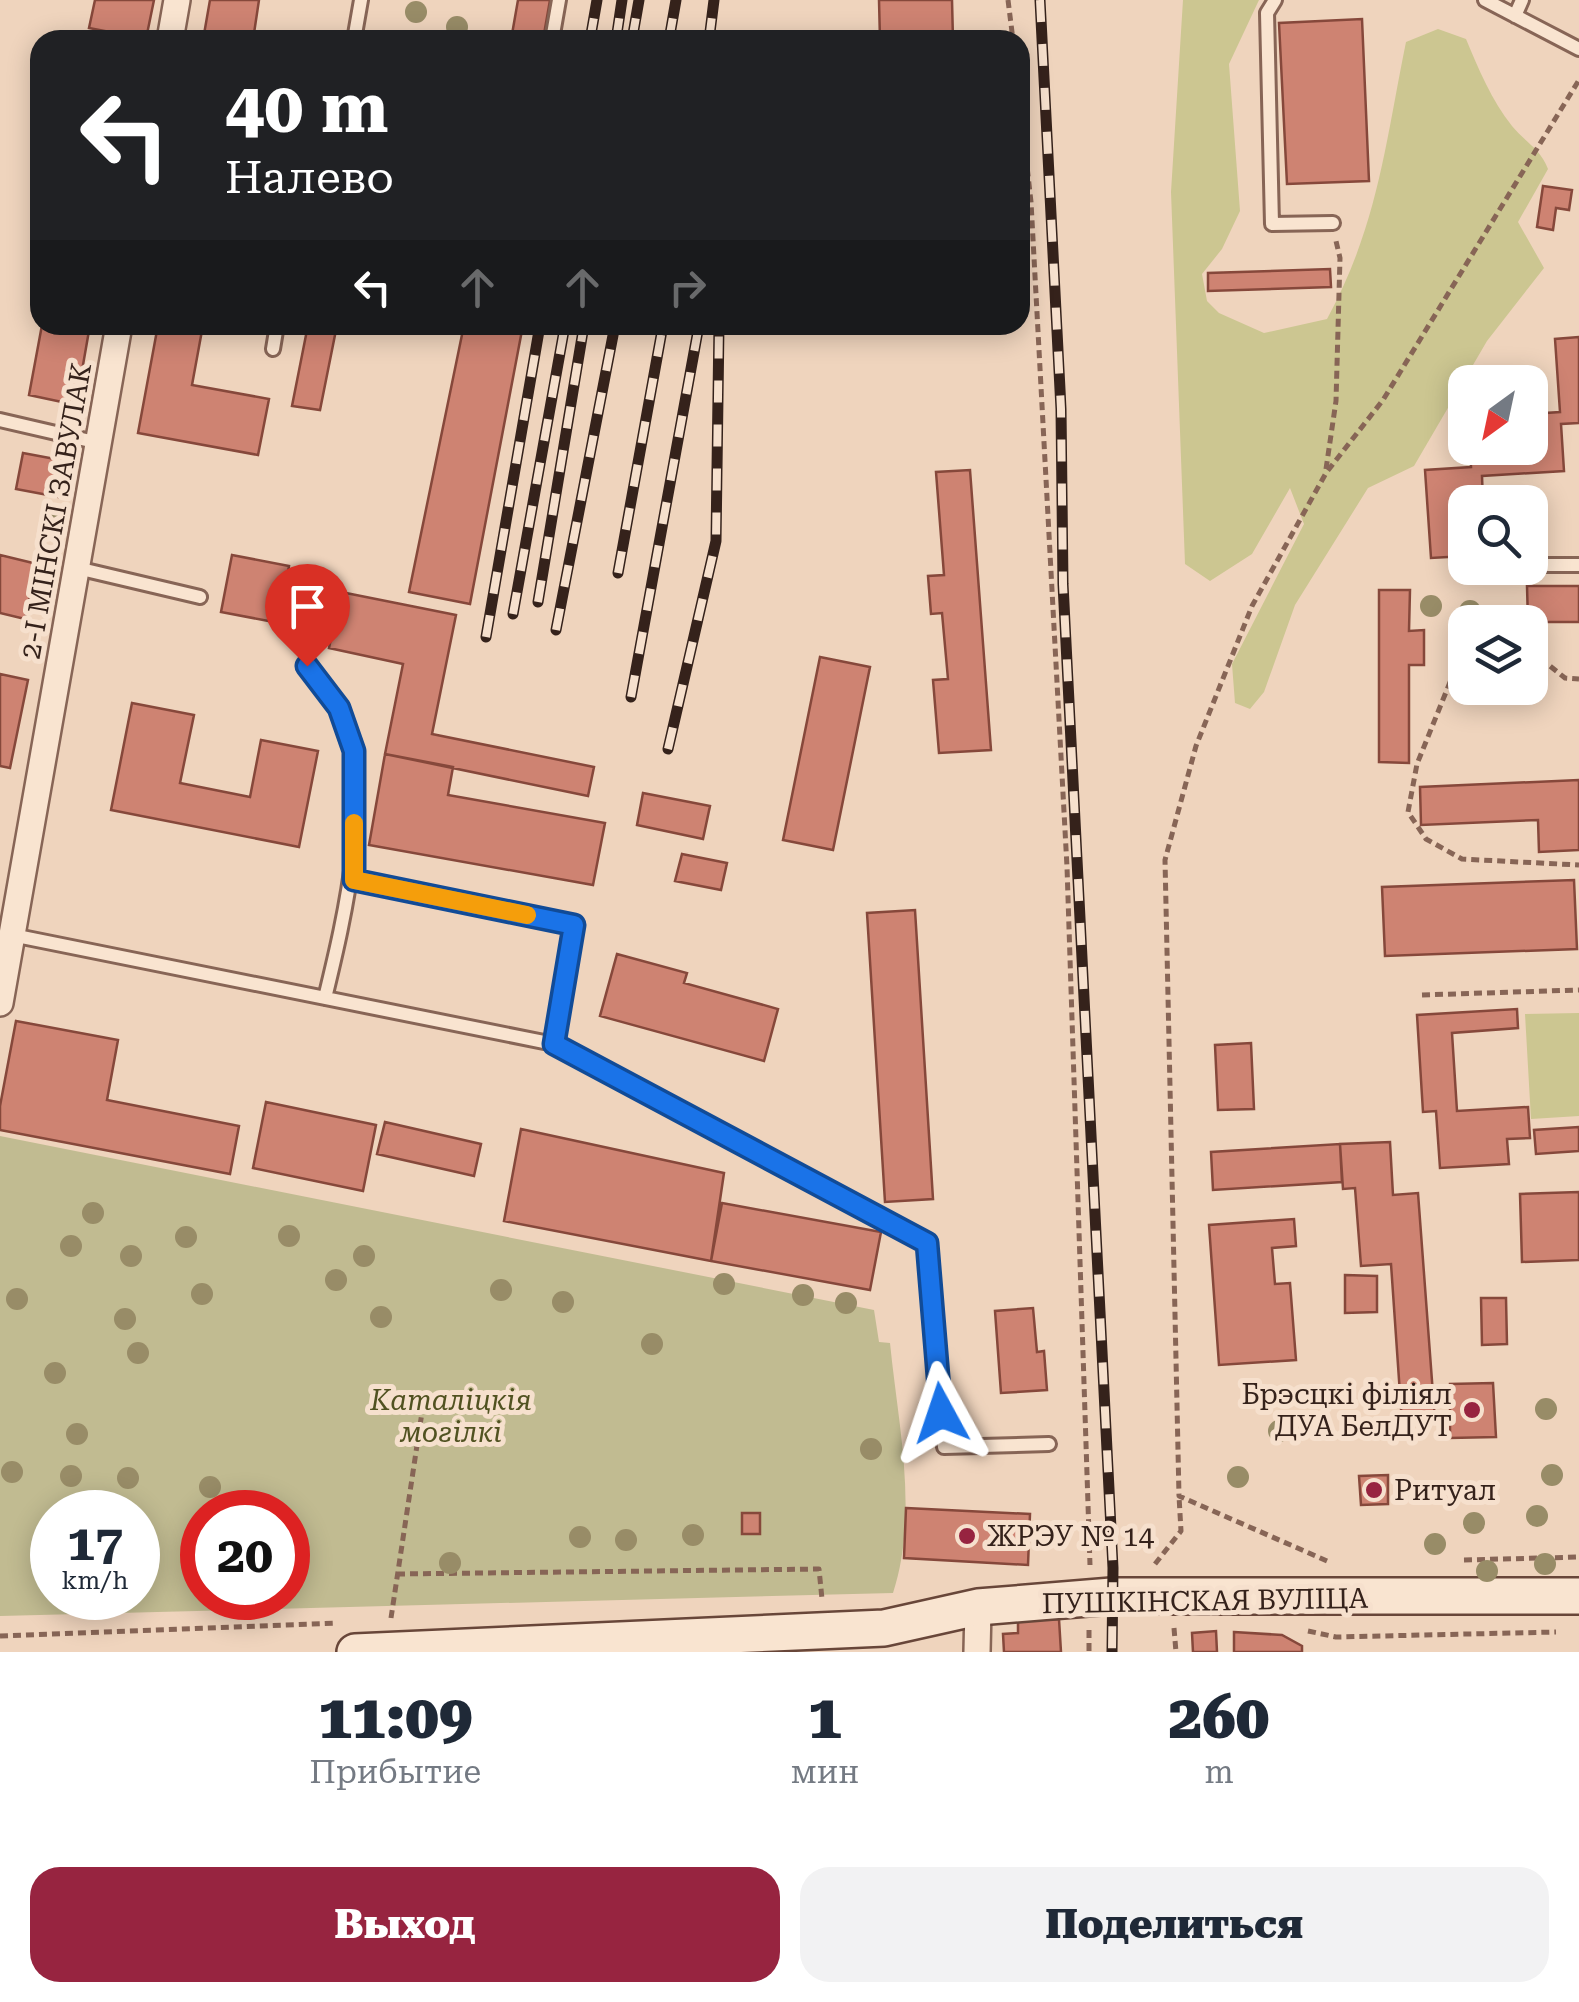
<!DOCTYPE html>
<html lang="ru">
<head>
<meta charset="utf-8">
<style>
	body { margin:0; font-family:"Roboto Serif",serif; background:#f2f2f3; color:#1f2937; height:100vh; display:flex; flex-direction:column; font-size:38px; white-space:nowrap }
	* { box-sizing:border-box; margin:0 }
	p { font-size:32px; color:#747a83 }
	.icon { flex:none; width:55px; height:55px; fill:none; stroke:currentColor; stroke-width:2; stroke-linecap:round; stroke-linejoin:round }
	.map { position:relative; height:1652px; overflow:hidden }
	.side { display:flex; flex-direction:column; background:#fff; flex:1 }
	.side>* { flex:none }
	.top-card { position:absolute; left:30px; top:30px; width:1000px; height:305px; border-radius:30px; box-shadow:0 5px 25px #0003; background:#202124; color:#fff; overflow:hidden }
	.needle { width:65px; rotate:213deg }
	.tools { position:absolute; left:1448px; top:365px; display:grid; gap:20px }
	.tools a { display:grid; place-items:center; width:100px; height:100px; border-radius:20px; background:#fff; box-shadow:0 5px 25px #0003; font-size:50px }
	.speed { position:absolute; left:30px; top:1490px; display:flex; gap:20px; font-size:50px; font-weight:700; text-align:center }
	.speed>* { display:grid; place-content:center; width:130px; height:130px; border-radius:50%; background:#fff; box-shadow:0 5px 25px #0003; line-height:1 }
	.speed small { font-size:25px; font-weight:400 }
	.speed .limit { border:15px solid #d22; background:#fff; color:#111 }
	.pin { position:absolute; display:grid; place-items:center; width:85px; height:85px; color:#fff; margin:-102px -42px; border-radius:50% 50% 50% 0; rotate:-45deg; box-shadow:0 0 10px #0007 }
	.pin .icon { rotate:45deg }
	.me { position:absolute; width:110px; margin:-55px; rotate:355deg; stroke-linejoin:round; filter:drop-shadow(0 0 8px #0008) }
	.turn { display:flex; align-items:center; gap:35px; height:210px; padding:0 30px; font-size:45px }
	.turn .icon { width:130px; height:130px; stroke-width:2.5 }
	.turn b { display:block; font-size:70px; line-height:85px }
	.lanes { display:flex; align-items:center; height:95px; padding:0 30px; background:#0003; justify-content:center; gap:50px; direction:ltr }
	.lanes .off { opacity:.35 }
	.eta { display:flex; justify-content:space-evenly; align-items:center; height:170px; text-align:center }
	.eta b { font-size:60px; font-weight:800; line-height:70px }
	.cta { display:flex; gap:20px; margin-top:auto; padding:20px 30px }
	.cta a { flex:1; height:115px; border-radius:30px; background:#972440; color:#fff; font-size:40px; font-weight:800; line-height:115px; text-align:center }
	.cta a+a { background:#f2f2f3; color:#1f2937 }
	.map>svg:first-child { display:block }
	.green { fill:#ccc691 }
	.cemetery { fill:#c1bb91; fill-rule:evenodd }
	.building { fill:#ce8372; stroke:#86483b; stroke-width:2.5 }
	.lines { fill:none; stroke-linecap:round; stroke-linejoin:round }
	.service-casing { stroke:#876556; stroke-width:18 }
	.minor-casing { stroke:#876556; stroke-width:30 }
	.secondary-casing { stroke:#684639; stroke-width:40 }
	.path { stroke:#876556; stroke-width:5; stroke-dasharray:8 5; stroke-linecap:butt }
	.service { stroke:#f9e4d0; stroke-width:12 }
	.minor { stroke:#f9e4d0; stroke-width:25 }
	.secondary { stroke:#f9e4d0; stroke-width:35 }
	.rail-casing { stroke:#35221b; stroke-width:11 }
	.rail { stroke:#f6e0cd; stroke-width:8; stroke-dasharray:22; stroke-linecap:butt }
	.tree { fill:#988c67 }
	.route-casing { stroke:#114b97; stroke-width:25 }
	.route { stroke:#1a73e8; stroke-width:18 }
	.slow { stroke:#f59e0b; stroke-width:18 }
	.poi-dot { fill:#972440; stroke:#f6e0cd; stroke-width:4 }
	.labels { text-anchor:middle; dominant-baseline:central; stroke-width:10; stroke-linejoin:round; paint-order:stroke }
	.street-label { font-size:28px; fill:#35221b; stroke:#f6e0cd }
	.poi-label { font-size:28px; fill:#35221b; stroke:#f6e0cd; text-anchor:start }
	.park-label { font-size:28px; font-style:italic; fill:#515221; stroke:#f6e0cd }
</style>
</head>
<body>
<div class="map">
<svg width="1579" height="1652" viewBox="0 0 1579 1652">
	<rect width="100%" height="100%" fill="#efd4bd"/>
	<path class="green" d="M1183,0H1259L1229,64L1240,211L1222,249L1202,274L1207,301L1219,313L1264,333L1327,319C1378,225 1385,145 1406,42L1438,29L1466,39C1478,68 1492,101 1512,126C1526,143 1540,148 1548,169L1518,222L1544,268L1487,341L1414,466L1368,488L1295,605L1264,692L1250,709L1235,703L1232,664L1304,524L1290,488L1252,554L1210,581L1185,564L1171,192Z
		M1579,1013V1116L1531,1119L1525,1014Z"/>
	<path class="cemetery" d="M0,1136L874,1310L879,1342L890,1343C898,1425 919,1513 893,1593L0,1616ZM52,1512H138V1598H52ZM202,1512H288V1598H202Z"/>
	<path class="building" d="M95,0H154L146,39L89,28Z
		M210,0H259L253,40H203Z
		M518,0H550L543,40H511Z
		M879,0H952L953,40H880Z
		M1362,19L1369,181L1287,184L1279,23Z
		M1543,186L1572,190L1569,210L1556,208L1553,230L1537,227Z
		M1330,269L1331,287L1208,291V273Z
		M42,325H90L76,405L29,395Z
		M158,325H203L192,385L269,399L258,455L138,433Z
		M308,325H337L320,410L292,406Z
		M464,325H523L470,604L409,592Z
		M1579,337V423L1561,424L1564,471L1482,476L1483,502H1465V556L1431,558L1425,470L1471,467L1470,448H1530V414L1560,412L1555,339Z
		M23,453L71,462L64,498L16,489Z
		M970,470L991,750L939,753L933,680L948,679L942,613L931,614L928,576L944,575L936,472Z
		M0,555L37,564L25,619L0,613Z
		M232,555L289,566L279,623L221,612Z
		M1527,586H1579V622H1528Z
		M1379,590H1410L1409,631L1424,630V665H1409V763L1379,762Z
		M341,592L456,615L432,734L594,767L588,796L385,754L403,664L329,648Z
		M820,657L870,667L833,850L783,840Z
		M0,674L28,680L10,768L0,766Z
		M132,703L194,715L180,783L250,797L261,740L318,751L299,847L111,810Z
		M385,754L453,767L448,795L605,823L593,885L369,845Z
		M1579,780V850L1539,852L1538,820L1421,825L1420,787Z
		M643,793L710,806L703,839L637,825Z
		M682,854L727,863L721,890L675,881Z
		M1574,880L1577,949L1385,956L1382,887Z
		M915,910L933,1199L885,1202L867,913Z
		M617,954L687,973L684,983L778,1009L764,1061L600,1016Z
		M1517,1009L1518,1028L1452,1033L1457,1111L1528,1107L1530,1138L1507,1139L1509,1164L1440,1168L1436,1111L1423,1112L1417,1015Z
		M16,1021L118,1040L107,1100L239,1126L230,1174L0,1130V1106Z
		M1251,1043L1254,1109L1218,1110L1215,1045Z
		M266,1102L376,1125L363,1191L253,1168Z
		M385,1122L481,1144L474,1176L377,1154Z
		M1579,1127V1151L1536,1154L1534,1130Z
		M521,1129L724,1173L711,1261L504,1221Z
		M1390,1142L1393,1195L1418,1193L1435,1421L1402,1423L1391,1264L1361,1266L1355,1188L1343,1189L1340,1144Z
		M1340,1144L1342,1182L1213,1190L1211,1152Z
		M1579,1192V1260L1522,1262L1520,1194Z
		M722,1203L881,1232L870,1290L711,1261Z
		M1294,1219L1296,1246L1272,1248L1275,1284L1290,1283L1296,1360L1219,1365L1209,1225Z
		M1345,1275L1377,1276V1312L1345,1313Z
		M1481,1298H1506L1507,1344L1482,1345Z
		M1033,1308L1037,1352L1044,1351L1047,1390L1001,1393L995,1311Z
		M1493,1383L1496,1437L1450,1438V1384Z
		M1388,1475V1504L1361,1505L1359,1476Z
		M906,1508L1030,1514L1028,1565L904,1558Z
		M742,1513H760V1534H742Z
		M1059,1619L1061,1652H1004L1003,1634L1018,1633V1621Z
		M1216,1631L1217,1652H1193L1192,1633Z
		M1234,1632L1282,1635L1302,1646V1652H1234Z"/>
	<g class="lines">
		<defs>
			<path id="service" d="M1275,0L1267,13L1272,224L1333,223
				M1485,0L1579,49
				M1515,16L1522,0
				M354,40L361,0
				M552,40L559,0
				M273,349L277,325
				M0,420L99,443
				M1530,565H1579
				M77,568L200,597
				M307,666C317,680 332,694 339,709C377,784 344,920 325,998
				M354,880L575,925L554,1044
				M12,935L554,1044L927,1243L944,1447L1049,1444"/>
			<path id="minor" d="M170,40L177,0
				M0,1003L119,325
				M977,1652L978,1607"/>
			<path id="secondary" d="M355,1652L884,1628L978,1607L1112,1596H1579"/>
		</defs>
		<use href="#service" class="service-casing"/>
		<use href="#minor" class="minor-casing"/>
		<use href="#secondary" class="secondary-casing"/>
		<path class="path" d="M1008,0L1013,40
			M1020,104L1031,202L1067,867L1090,1565
			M1326,469L1336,401L1340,258L1336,241
			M1465,645L1417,764L1408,812L1426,839L1462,859L1579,865
			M1530,650L1565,678L1579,679
			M1422,995L1579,990
			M1464,1560L1579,1557
			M1327,1561L1179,1496L1165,860L1196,746L1252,606L1326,473L1383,400L1579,80
			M1155,1564L1181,1531L1179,1496
			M397,1574L819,1569L822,1599
			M391,1618L424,1399
			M1174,1628L1176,1652
			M1089,1630V1652
			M1308,1631L1336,1637L1556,1632
			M0,1636L337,1623"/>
		<use href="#service" class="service"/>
		<use href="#minor" class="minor"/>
		<use href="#secondary" class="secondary"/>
		<defs>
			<path id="rail" d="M1040,0L1061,409L1063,584L1113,1568L1112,1652
				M590,40L597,0
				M616,40L622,0
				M632,40L639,0
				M669,40L676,0
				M709,40L714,0
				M618,573L663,325
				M538,602L584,325
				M513,614L565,325
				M556,630L615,325
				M486,637L540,325
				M631,697L699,325
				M668,749L716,541L719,325"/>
		</defs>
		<use href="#rail" class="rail-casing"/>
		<use href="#rail" class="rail"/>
	</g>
	<g class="tree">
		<circle cx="416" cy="12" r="11"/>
		<circle cx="457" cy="27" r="11"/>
		<circle cx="55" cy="515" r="11"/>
		<circle cx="1431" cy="606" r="11"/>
		<circle cx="1470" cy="611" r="11"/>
		<circle cx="93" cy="1213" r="11"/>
		<circle cx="289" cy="1236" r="11"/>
		<circle cx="186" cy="1237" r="11"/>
		<circle cx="71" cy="1246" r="11"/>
		<circle cx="131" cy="1256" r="11"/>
		<circle cx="364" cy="1256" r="11"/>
		<circle cx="336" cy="1280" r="11"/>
		<circle cx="724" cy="1284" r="11"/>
		<circle cx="501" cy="1290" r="11"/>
		<circle cx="202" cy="1294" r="11"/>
		<circle cx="803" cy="1295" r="11"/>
		<circle cx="17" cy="1299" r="11"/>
		<circle cx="563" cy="1302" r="11"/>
		<circle cx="846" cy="1303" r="11"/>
		<circle cx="381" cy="1317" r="11"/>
		<circle cx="125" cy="1319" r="11"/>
		<circle cx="652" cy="1344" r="11"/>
		<circle cx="138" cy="1353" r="11"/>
		<circle cx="55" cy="1373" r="11"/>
		<circle cx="1546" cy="1409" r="11"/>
		<circle cx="1279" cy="1431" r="11"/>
		<circle cx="77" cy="1434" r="11"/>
		<circle cx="871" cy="1449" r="11"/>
		<circle cx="12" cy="1472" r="11"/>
		<circle cx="1552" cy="1475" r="11"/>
		<circle cx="71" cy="1476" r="11"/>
		<circle cx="1238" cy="1477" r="11"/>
		<circle cx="128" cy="1478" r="11"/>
		<circle cx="210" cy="1487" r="11"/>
		<circle cx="1537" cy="1516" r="11"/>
		<circle cx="1474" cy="1523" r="11"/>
		<circle cx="693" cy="1535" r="11"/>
		<circle cx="580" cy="1537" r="11"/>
		<circle cx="626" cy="1540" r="11"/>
		<circle cx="1435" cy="1544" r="11"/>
		<circle cx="450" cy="1563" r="11"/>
		<circle cx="1545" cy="1564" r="11"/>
		<circle cx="1487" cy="1571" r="11"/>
	</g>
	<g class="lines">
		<defs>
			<path id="route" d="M307,666L339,708L354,751V880L574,925L554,1044L927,1243L941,1413"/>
		</defs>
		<use href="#route" class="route-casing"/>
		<use href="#route" class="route"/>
		<path class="slow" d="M354,823V880L527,915"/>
	</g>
	<g class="poi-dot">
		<circle cx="1472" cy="1410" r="10"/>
		<circle cx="1374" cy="1490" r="10"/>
		<circle cx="967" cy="1536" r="10"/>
	</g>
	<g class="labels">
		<g class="street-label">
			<text transform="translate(56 511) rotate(-80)">2-І МІНСКІ ЗАВУЛАК</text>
			<text transform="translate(1205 1601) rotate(-1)">ПУШКІНСКАЯ ВУЛІЦА</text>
		</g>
		<g class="poi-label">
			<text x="1452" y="1394" text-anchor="end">Брэсцкі філіял<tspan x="1452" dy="32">ДУА БелДУТ</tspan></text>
			<text x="1394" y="1490">Ритуал</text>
			<text x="987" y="1536">ЖРЭУ № 14</text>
		</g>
		<g class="park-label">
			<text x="451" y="1400">Каталіцкія<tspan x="451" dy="32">могілкі</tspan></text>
		</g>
	</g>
</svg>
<div class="tools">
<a><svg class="needle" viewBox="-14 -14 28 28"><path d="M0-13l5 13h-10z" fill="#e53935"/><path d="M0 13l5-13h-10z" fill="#747a83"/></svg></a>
<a><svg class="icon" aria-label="search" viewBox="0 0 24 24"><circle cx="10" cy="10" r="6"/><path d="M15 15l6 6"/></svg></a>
<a><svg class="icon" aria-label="layers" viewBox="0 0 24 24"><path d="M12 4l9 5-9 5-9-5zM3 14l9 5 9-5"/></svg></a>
</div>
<div class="speed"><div>17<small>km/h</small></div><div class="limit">20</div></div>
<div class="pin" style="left:307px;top:666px;background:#d93025"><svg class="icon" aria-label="arrive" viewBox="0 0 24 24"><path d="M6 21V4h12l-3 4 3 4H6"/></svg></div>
<svg class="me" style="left:941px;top:1413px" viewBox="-20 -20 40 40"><path d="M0-17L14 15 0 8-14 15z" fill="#1a73e8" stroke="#fff" stroke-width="4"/></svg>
<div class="top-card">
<div class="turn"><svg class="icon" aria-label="left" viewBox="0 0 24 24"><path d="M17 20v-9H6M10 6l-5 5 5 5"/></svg><div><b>40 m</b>Налево</div></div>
<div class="lanes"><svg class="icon" aria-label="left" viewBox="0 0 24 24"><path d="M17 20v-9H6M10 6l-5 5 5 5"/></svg><svg class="icon off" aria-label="ahead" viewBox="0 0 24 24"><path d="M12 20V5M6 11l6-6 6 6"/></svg><svg class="icon off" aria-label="ahead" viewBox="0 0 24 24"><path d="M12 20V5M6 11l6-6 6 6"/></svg><svg class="icon off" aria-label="right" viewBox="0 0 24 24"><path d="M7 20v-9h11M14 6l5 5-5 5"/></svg></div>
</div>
</div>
<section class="side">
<div class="eta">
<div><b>11:09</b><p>Прибытие</p></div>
<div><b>1</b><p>мин</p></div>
<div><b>260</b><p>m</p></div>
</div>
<div class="cta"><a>Выход</a><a>Поделиться</a></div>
</section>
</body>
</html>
